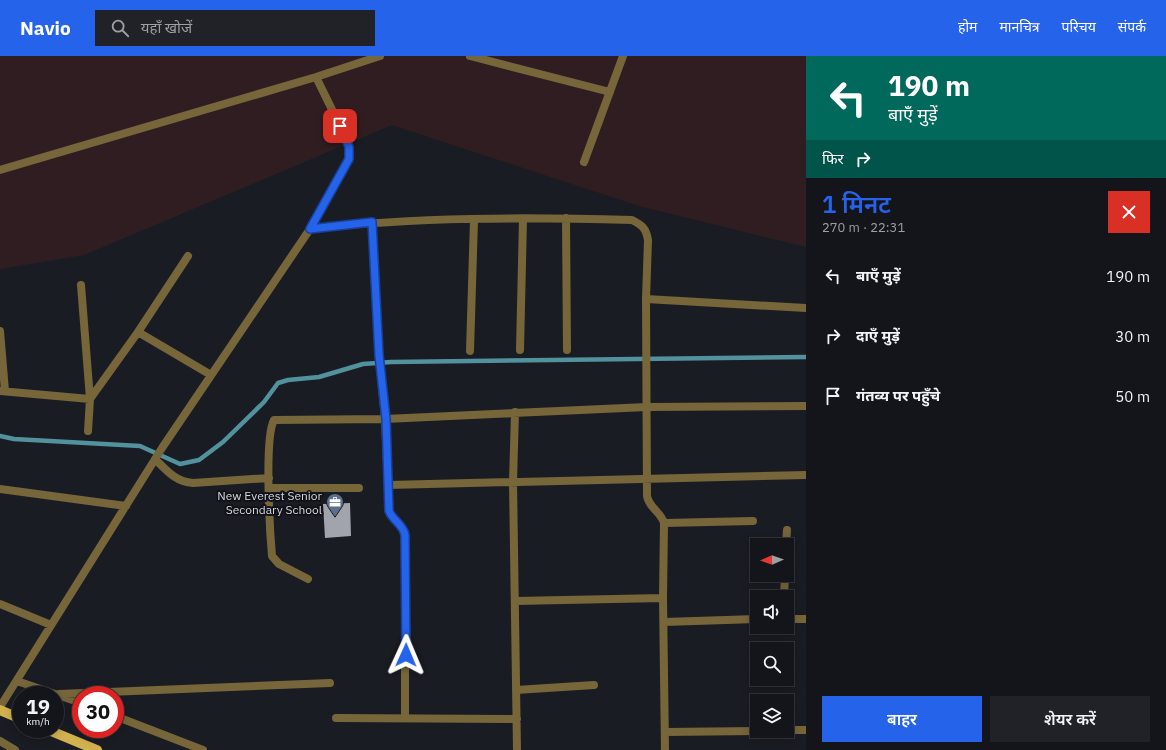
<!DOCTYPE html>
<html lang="hi">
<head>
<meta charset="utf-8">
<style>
	body { margin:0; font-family:"IBM Plex Sans","Noto Sans Devanagari",sans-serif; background:#212227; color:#f1f3f6; height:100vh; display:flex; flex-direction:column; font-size:15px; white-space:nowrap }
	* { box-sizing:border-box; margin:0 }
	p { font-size:13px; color:#9d9fa2 }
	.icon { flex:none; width:22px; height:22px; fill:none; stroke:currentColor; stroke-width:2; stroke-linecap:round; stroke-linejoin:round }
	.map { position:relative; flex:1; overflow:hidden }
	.panel { display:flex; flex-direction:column; background:#14151a; width:360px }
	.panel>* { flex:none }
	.hud { background:#00695c; color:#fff; overflow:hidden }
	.needle { width:26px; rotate:268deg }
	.tools { position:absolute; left:750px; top:482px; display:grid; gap:8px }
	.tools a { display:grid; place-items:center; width:44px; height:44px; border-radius:0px; background:#14151a; box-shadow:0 2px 10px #0003,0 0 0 1px #333439; font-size:20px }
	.speed { position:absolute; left:12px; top:630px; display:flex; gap:8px; font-size:20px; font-weight:700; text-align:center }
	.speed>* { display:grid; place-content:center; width:52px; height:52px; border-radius:50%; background:#14151a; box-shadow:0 2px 10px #0003,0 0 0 1px #333439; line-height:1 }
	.speed small { font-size:10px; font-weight:400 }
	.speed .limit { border:6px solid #d22; background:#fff; color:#111 }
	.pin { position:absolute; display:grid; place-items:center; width:34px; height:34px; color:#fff; margin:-17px; border-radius:8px; box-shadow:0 2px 6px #0006 }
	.me { position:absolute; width:44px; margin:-22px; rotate:1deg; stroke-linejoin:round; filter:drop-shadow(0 0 3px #0008) }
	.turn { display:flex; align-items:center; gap:14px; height:84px; padding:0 16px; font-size:18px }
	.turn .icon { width:52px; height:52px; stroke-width:2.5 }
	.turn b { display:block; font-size:28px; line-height:34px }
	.then { display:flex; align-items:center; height:38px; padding:0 16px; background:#0003; gap:8px; font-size:15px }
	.round { display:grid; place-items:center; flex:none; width:42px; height:42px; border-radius:0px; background:#212227 }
	.head { display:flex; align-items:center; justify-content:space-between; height:68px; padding:0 16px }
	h1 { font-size:24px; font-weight:600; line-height:30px; color:#2563eb }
	.button { display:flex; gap:8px; margin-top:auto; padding:8px 16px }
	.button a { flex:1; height:46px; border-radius:0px; background:#2563eb; color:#fff; font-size:16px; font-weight:600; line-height:46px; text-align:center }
	.button a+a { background:#212227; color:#f1f3f6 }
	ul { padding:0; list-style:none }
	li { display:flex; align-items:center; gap:12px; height:60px; padding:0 16px }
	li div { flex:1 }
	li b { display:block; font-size:15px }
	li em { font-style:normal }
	header { display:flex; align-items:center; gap:24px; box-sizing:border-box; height:56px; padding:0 20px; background:#2563eb; color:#fff }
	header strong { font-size:19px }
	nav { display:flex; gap:22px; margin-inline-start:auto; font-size:14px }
	.search { width:280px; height:36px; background:#212227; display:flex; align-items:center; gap:10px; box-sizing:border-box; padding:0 14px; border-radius:0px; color:#9d9fa2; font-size:15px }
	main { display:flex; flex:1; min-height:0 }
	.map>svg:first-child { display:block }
	.industrial { fill:#301d21 }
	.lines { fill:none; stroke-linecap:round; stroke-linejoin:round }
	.stream { stroke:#51929e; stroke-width:4.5 }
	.building { fill:#a1a4ad }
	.service { stroke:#76663a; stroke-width:8 }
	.minor { stroke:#76663a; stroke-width:8 }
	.primary { stroke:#d2b14f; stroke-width:10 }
	.route-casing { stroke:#184099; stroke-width:10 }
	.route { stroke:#2563eb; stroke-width:7 }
	.labels { text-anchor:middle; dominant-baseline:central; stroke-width:4; stroke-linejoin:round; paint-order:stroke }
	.poi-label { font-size:12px; fill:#d3d5d9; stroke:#111319; text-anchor:end }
</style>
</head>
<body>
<header>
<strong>Navio</strong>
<div class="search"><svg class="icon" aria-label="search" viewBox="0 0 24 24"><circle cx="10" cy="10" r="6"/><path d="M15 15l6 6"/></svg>यहाँ खोजें</div>
<nav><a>होम</a><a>मानचित्र</a><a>परिचय</a><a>संपर्क</a></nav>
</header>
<main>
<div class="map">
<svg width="806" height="694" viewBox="0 0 806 694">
	<rect width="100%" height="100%" fill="#1a1c23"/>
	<path class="industrial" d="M0,0H806V191L639,150L392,69L84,199L0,213Z"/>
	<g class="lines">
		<path class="stream" d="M0,380L14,383L140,390L180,408L199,404L223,386L264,346L278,327L288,324L319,321L363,308L391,306L806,301"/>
	</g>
	<path class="building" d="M350,447L351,480L325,482L323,448Z"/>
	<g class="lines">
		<path class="service" d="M470,0L610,36
			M584,106L623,0
			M0,114L316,21L380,0
			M310,173L349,103V91L346,82L316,21"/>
		<path class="minor" d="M566,162L567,294
			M372,166L379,299L385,363L389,455C393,465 403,468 405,479V662
			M81,229L90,343L88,375
			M646,243L806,252
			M0,275L5,335
			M138,276L211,319
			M520,294L523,163
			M470,295L474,164
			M0,335L90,343L138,276L188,200
			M515,356L513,426L517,694
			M155,403C167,415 176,426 193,427L269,422
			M388,429L806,419
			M269,432H359
			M0,433L126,450
			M664,467L753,465
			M786,489L787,474
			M308,523L279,508L272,500C270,477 264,382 274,364L385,363L647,351L806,350
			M784,541L785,519
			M515,545L663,542
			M0,548L51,569
			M787,563H806
			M664,566L757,563
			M17,625L81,647
			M516,634L594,629
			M59,638L330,627
			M0,651L162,392L310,173C417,161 525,161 632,164C642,169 646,172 648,184L646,243L647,440C649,452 661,456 664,467L663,542L665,694
			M115,660L203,694
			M336,662L517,663
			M787,674H806
			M665,676L757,675
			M0,685L15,694"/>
		<path class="primary" d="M0,654L21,663
			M46,673L97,694"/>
	</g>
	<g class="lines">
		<defs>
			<path id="route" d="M340,70L349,91V103L310,173L372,166L379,299L386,363L389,455C393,465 403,468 405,479L406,599"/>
		</defs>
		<use href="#route" class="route-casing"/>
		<use href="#route" class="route"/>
	</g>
	<defs>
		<symbol id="office-pin" viewBox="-11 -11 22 30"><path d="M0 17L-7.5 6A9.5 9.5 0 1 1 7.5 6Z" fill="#5c6f8a" stroke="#111319"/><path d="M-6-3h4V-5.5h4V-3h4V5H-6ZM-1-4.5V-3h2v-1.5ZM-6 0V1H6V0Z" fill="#fff"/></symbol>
	</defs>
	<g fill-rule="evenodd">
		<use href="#office-pin" x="325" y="436" width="20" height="27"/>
	</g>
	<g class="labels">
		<g class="poi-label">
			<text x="322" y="439">New Everest Senior<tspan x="322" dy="14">Secondary School</tspan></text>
		</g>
	</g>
</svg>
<div class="tools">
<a><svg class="needle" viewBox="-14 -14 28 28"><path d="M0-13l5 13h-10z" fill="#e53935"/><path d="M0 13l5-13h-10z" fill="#9d9fa2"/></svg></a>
<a><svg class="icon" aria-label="sound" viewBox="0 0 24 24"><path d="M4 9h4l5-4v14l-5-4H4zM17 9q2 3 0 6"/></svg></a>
<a><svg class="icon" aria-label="search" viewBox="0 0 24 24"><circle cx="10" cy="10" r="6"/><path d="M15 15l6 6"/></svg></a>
<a><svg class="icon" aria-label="layers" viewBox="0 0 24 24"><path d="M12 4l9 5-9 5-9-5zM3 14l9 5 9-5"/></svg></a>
</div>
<div class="speed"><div>19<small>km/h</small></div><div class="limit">30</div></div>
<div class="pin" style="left:340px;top:70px;background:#d93025"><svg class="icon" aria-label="arrive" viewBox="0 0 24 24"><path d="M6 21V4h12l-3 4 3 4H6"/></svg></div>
<svg class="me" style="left:406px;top:599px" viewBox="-20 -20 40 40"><path d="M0-17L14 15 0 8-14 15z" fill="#2563eb" stroke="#fff" stroke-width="4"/></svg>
</div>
<section class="panel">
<div class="hud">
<div class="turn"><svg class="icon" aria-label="left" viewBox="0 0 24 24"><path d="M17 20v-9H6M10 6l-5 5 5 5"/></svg><div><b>190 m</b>बाएँ मुड़ें</div></div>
<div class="then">फिर<svg class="icon" aria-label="right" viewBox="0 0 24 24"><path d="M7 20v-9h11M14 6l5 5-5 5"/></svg></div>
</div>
<div class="head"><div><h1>1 मिनट</h1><p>270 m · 22:31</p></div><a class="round" style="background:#d93025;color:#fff"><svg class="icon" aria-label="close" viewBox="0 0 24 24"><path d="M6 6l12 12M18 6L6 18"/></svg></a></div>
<ul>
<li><svg class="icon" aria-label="left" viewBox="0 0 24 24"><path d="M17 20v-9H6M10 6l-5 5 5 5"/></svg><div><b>बाएँ मुड़ें</b></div><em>190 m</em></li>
<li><svg class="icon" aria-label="right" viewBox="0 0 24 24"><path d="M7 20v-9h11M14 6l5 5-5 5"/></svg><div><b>दाएँ मुड़ें</b></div><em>30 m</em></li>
<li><svg class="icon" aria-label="arrive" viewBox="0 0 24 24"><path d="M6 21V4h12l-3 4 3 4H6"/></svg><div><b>गंतव्य पर पहुँचे</b></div><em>50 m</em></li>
</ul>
<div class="button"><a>बाहर</a><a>शेयर करें</a></div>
</section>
</main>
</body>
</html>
